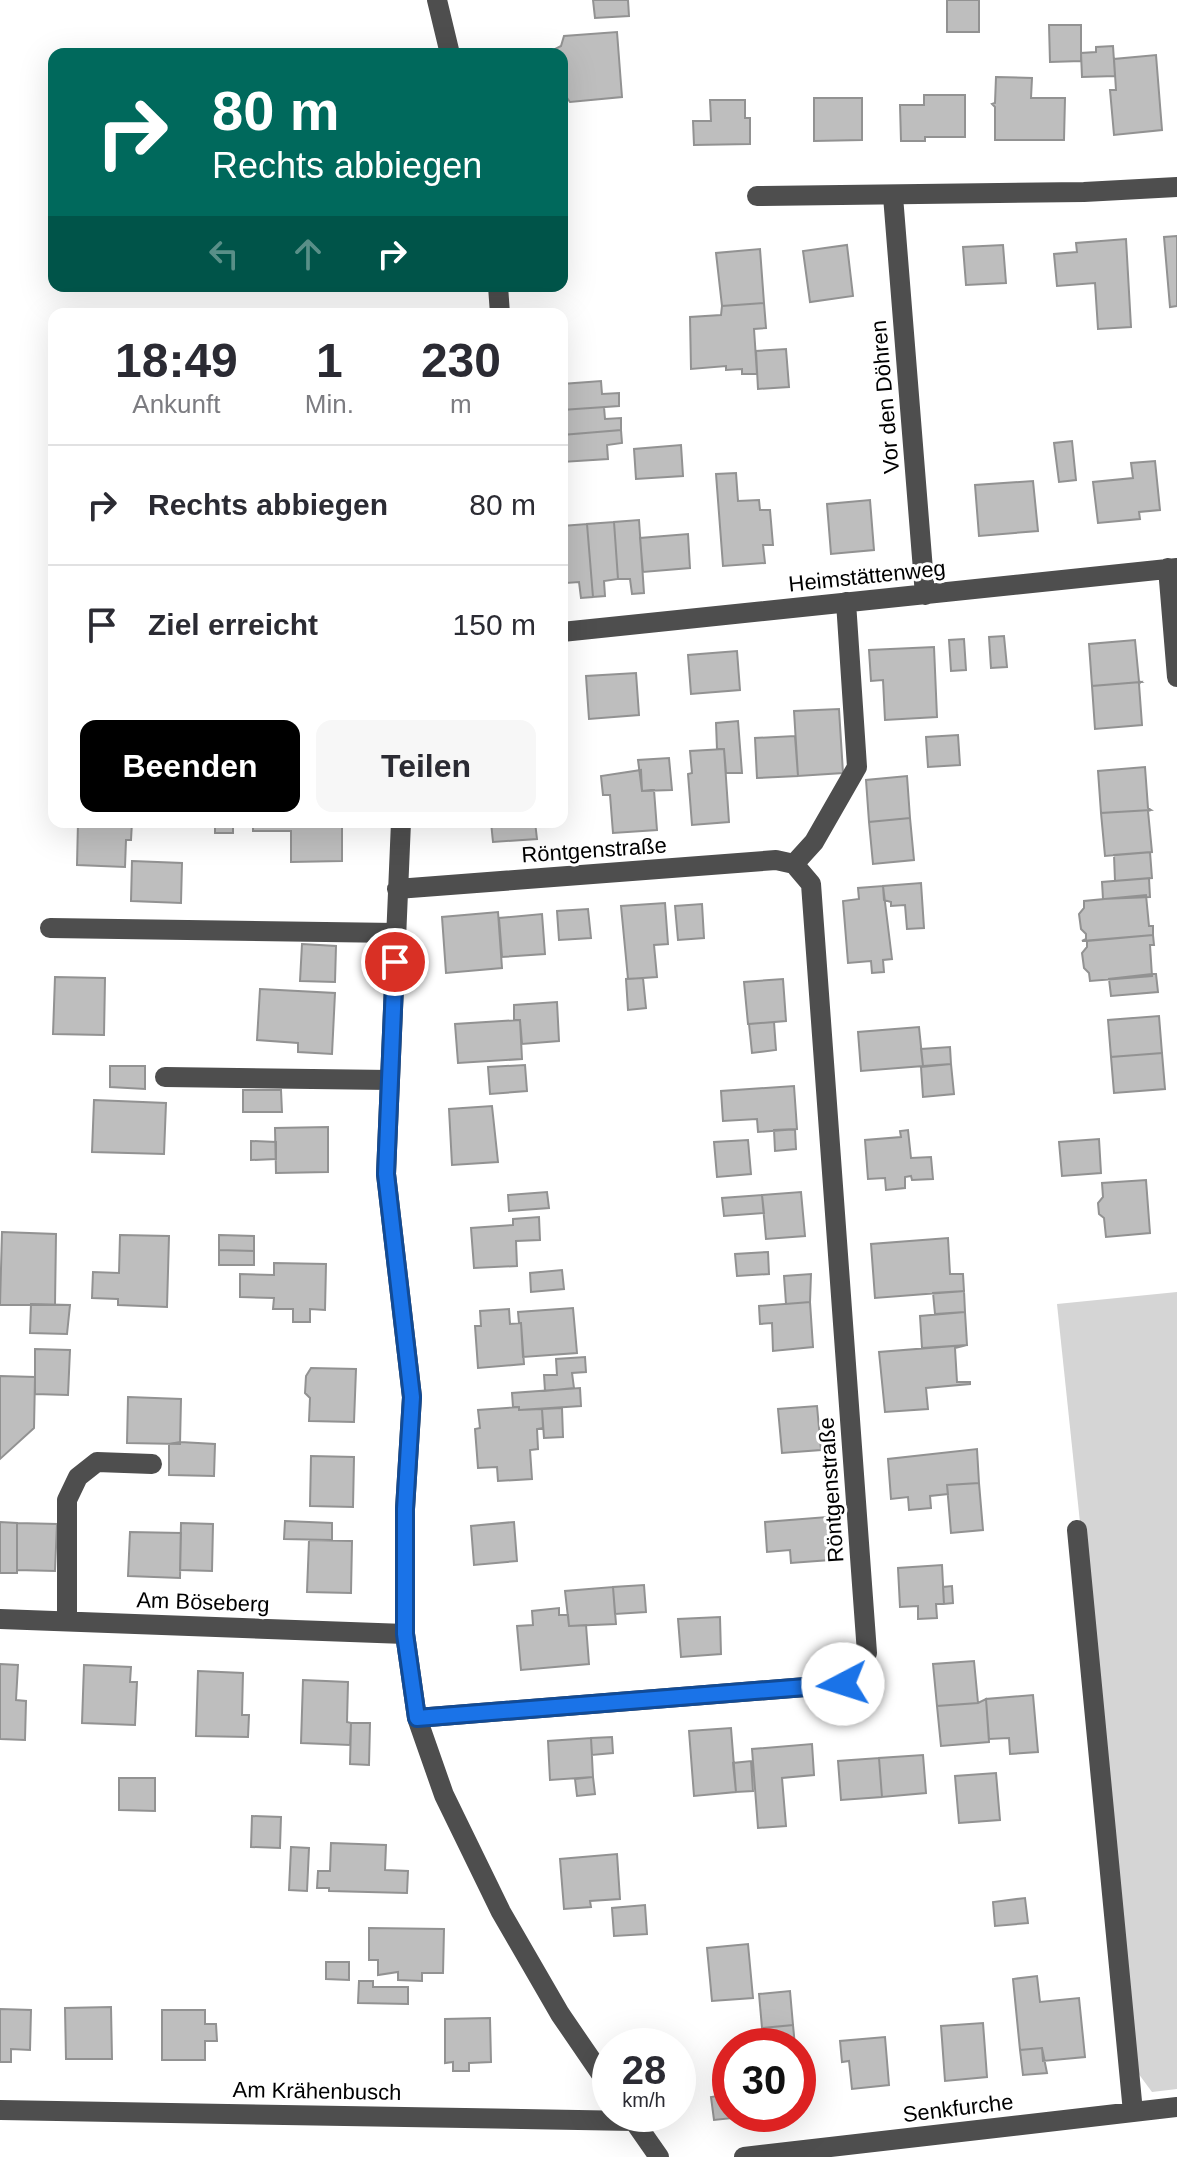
<!DOCTYPE html>
<html lang="de">
<head>
<meta charset="utf-8">
<style>
	body { margin:0; font-family:Helvetica,sans-serif; background:#f7f7f7; color:#2b2b33; height:100vh; display:flex; flex-direction:column; font-size:30px; white-space:nowrap }
	* { box-sizing:border-box; margin:0 }
	p { font-size:26px; color:#7c7c81 }
	.icon { flex:none; width:44px; height:44px; fill:none; stroke:currentColor; stroke-width:2; stroke-linecap:round; stroke-linejoin:round }
	.map { position:relative; flex:1; overflow:hidden }
	.side { position:absolute; left:48px; top:308px; width:520px; height:520px; display:flex; flex-direction:column; background:#fff; border-radius:16px; box-shadow:0 8px 32px #0002 }
	.side>* { flex:none }
	.banner { position:absolute; left:48px; top:48px; width:520px; height:244px; border-radius:16px; box-shadow:0 8px 32px #0002; background:#00695c; color:#fff; overflow:hidden }
	.speed { position:absolute; left:592px; top:2028px; display:flex; gap:16px; font-size:40px; font-weight:700; text-align:center }
	.speed>* { display:grid; place-content:center; width:104px; height:104px; border-radius:50%; background:#fff; box-shadow:0 8px 32px #0002; line-height:1 }
	.speed small { font-size:20px; font-weight:400 }
	.speed .limit { border:12px solid #d22; background:#fff; color:#111 }
	.pin { position:absolute; display:grid; place-items:center; width:68px; height:68px; color:#fff; margin:-34px; border:4px solid #fff; border-radius:50%; box-shadow:0 2px 8px #0007 }
	.me { position:absolute; width:88px; margin:-44px; rotate:265deg; stroke-linejoin:round; filter:drop-shadow(0 0 6px #0008) }
	.turn { display:flex; align-items:center; gap:28px; height:168px; padding:0 32px; font-size:36px }
	.turn .icon { width:104px; height:104px; stroke-width:2.5 }
	.turn b { display:block; font-size:56px; line-height:68px }
	.lanes { display:flex; align-items:center; height:76px; padding:0 32px; background:#0003; justify-content:center; gap:40px; direction:ltr }
	.lanes .off { opacity:.35 }
	.eta { display:flex; justify-content:space-evenly; align-items:center; height:136px; text-align:center }
	.eta b { font-size:48px; font-weight:600; line-height:56px }
	.primary-button { display:flex; gap:16px; margin-top:auto; padding:16px 32px }
	.primary-button a { flex:1; height:92px; border-radius:16px; background:#000; color:#fff; font-size:32px; font-weight:600; line-height:92px; text-align:center }
	.primary-button a+a { background:#f7f7f7; color:#2b2b33 }
	ul { padding:0; list-style:none }
	li { display:flex; align-items:center; gap:24px; height:120px; padding:0 32px; border-top:2px solid #e1e1e2 }
	li div { flex:1 }
	li b { display:block; font-size:30px }
	li em { font-style:normal }
	.map>svg:first-child { display:block }
	.green { fill:#d5d5d5 }
	.building { fill:#bebebe; stroke:#929292; stroke-width:2 }
	.lines { fill:none; stroke-linecap:round; stroke-linejoin:round }
	.minor { stroke:#4e4e4e; stroke-width:20 }
	.route-casing { stroke:#114b97; stroke-width:20 }
	.route { stroke:#1a73e8; stroke-width:14 }
	.labels { text-anchor:middle; dominant-baseline:central; stroke-width:6; stroke-linejoin:round; paint-order:stroke }
	.street-label { font-size:22px; fill:#000; stroke:#fff }
</style>
</head>
<body>
<div class="map">
<svg width="1177" height="2157" viewBox="0 0 1177 2157">
	<rect width="100%" height="100%" fill="#fff"/>
	<path class="green" d="M1177,1292V2089L1152,2092L1138,2073L1057,1304Z"/>
	<path class="building" d="M593,0H628L629,16L595,18Z
		M947,0H979V32H947Z
		M1049,25H1081V61L1050,62Z
		M617,32L622,97L570,102L562,91V54H553V50L561,46L564,36Z
		M1113,46L1115,76L1082,77L1081,53L1096,52V47Z
		M1156,55L1162,130L1114,135L1110,90H1116L1114,59Z
		M996,77L1032,78L1031,98H1065L1064,140H995V107L992,104L995,103Z
		M924,95H965V137H925V141H901L900,105H924Z
		M814,98H862V140L814,141Z
		M710,100H745V118H750V144L694,145L693,121H711Z
		M1177,236V306L1170,307L1164,237Z
		M1126,239L1131,327L1098,329L1095,283L1057,286L1054,254L1077,252L1076,243Z
		M847,245L853,296L810,302L803,251Z
		M1003,245L1006,283L966,285L963,247Z
		M760,249L764,303L722,306L716,253Z
		M764,303L766,328L754,329L757,374H742V369L726,370V366L691,369L690,317L721,315L722,306Z
		M786,349L789,387L758,389L756,351Z
		M601,381L602,394L619,393V406L562,410V384Z
		M604,407L605,419L621,418V430L562,435V410Z
		M621,430L622,443L607,445L608,459L562,462V435Z
		M1072,441L1076,480L1059,482L1054,443Z
		M681,445L683,476L636,479L634,449Z
		M1155,461L1160,510L1139,512L1140,519L1098,523L1093,482L1133,478L1131,463Z
		M736,473L738,501L759,500L760,510H770L773,545H763L765,563L723,566L716,474Z
		M1033,481L1038,531L979,536L975,485Z
		M870,500L874,550L831,554L827,504Z
		M639,520L644,593L632,594L630,579H618L614,522Z
		M614,522L618,579L604,581L605,596L593,597L587,524Z
		M587,524L593,597L581,598L579,582L566,583L562,526Z
		M688,534L690,568L643,572L640,538Z
		M562,535L566,583H562Z
		M1004,636L1007,667L991,668L989,637Z
		M964,639L966,670L951,671L949,640Z
		M1135,640L1139,681L1141,682L1092,686L1089,644Z
		M934,647L937,717L885,720L883,680L871,681L869,650Z
		M737,651L740,690L691,694L688,655Z
		M636,673L639,715L589,719L586,676Z
		M1141,682L1139,684L1142,725L1095,729L1092,686Z
		M839,709L843,773L798,776L794,711Z
		M738,721L742,773H726L724,749H717L716,723Z
		M958,735L960,765L928,767L926,737Z
		M795,736L798,776L757,778L755,738Z
		M724,749L729,822L692,825L688,774L692,773L690,751Z
		M669,758L672,790L642,791L638,760Z
		M1145,767L1148,808L1151,810L1101,813L1098,771Z
		M641,770L642,791L654,790L657,830L613,833L610,795H603L601,776Z
		M907,776L910,818L869,822L866,780Z
		M1151,810L1148,811L1152,852L1105,856L1101,813Z
		M910,818L914,860L873,864L869,822Z
		M78,822H132L131,840H126L125,867L77,865Z
		M215,822H233V833H215Z
		M253,822H342V861L291,862V831H253Z
		M491,822H535L537,839L493,842Z
		M1150,852L1152,878L1115,881L1114,855Z
		M132,861L182,863L181,903L131,901Z
		M1149,878L1150,897L1103,899L1102,882Z
		M921,883L924,928L907,929L905,905L891,906V902L884,900L883,886Z
		M883,886L892,959L883,960L884,972L872,973L871,961L848,963L843,901L859,899L858,888Z
		M1146,895L1149,926H1153V935L1082,941L1086,939V934L1081,929L1079,914L1084,908V901Z
		M665,903L668,944L654,945L657,977L628,979L621,906Z
		M702,904L704,938L678,940L675,906Z
		M588,909L591,938L559,940L557,911Z
		M498,912L502,968L446,973L442,917Z
		M542,914L545,954L502,957L499,918Z
		M1153,935L1154,945H1150L1152,976L1090,981L1089,973L1084,968L1082,953L1087,947V941Z
		M302,944L336,946L335,982L300,981Z
		M1152,974H1156L1158,992L1111,996L1109,979Z
		M55,977L105,978L104,1035L53,1034Z
		M643,978L646,1008L628,1010L626,979Z
		M783,979L786,1021L748,1024L744,982Z
		M260,989L335,993L332,1054L298,1052V1043L257,1040Z
		M557,1002L559,1041L522,1044L520,1020H514V1005Z
		M1159,1016L1162,1053L1111,1057L1108,1020Z
		M520,1020L522,1059L458,1063L455,1024Z
		M774,1022L776,1050L752,1053L749,1024Z
		M919,1027L923,1066L861,1071L858,1032Z
		M950,1047L951,1064L923,1066L921,1049Z
		M1162,1053L1165,1089L1114,1093L1111,1057Z
		M951,1064L954,1094L923,1097L921,1067Z
		M525,1065L527,1091L490,1094L488,1067Z
		M110,1066H145V1089L110,1087Z
		M794,1086L797,1129L758,1132L757,1119L723,1121L721,1091Z
		M243,1090H281L282,1112H243Z
		M94,1100L166,1103L164,1154L92,1152Z
		M492,1106L498,1162L452,1165L449,1109Z
		M328,1127V1172L276,1173L275,1128Z
		M795,1129L796,1149L775,1151L774,1130Z
		M908,1130L911,1158L931,1157L933,1179L912,1180L911,1176L905,1177V1188L886,1190L885,1178L868,1179L865,1140L901,1137L900,1131Z
		M1099,1139L1101,1173L1062,1176L1059,1142Z
		M748,1140L751,1174L717,1177L714,1142Z
		M251,1141L276,1142V1159L251,1160Z
		M1146,1180L1150,1233L1106,1237L1104,1218L1099,1214L1098,1203L1103,1197L1102,1183Z
		M547,1192L549,1208L509,1211L508,1195Z
		M801,1192L805,1236L766,1239L762,1195Z
		M762,1195L764,1213L724,1216L722,1198Z
		M539,1217L540,1240L516,1241L517,1266L474,1268L471,1228L513,1225V1219Z
		M2,1232L56,1234L55,1305H0Z
		M120,1235L169,1236L167,1307L118,1305V1299L92,1298L93,1272L119,1273Z
		M219,1235L254,1236V1251L219,1250Z
		M948,1238L950,1274H963L964,1291L875,1298L871,1244Z
		M219,1250L254,1251V1265H219Z
		M768,1252L769,1274L737,1276L735,1254Z
		M274,1263L326,1264L325,1310L310,1309V1322H293V1309H273L274,1298L240,1297V1274L274,1275Z
		M562,1270L564,1289L531,1292L530,1273Z
		M811,1274L810,1302L786,1304L784,1276Z
		M964,1291L965,1312L935,1314L933,1293Z
		M810,1302L813,1347L773,1351L772,1323L760,1324L759,1306Z
		M31,1304L70,1305L67,1334L30,1333Z
		M573,1308L577,1353L523,1357L521,1323H519L518,1312Z
		M509,1309L510,1324L521,1323L524,1364L478,1368L475,1326H481L480,1311Z
		M965,1312L967,1345L922,1348L920,1316Z
		M967,1345L955,1348L957,1382H970V1384L926,1388L928,1409L885,1412L879,1352Z
		M35,1349L70,1350L68,1395L35,1394Z
		M585,1357L586,1372L572,1373L574,1388L545,1391L544,1375H557L556,1359Z
		M311,1368L356,1369L354,1422L309,1421L310,1398L305,1393L306,1376Z
		M0,1376L35,1377L34,1428L0,1459Z
		M580,1388L581,1406L519,1410V1407H513L512,1393Z
		M128,1397L181,1399L180,1444L127,1443Z
		M817,1406L821,1450L782,1453L778,1409Z
		M519,1407V1410L542,1409L543,1428L537,1429L538,1449L530,1450L532,1479L498,1481L497,1467L478,1468L475,1429L480,1428L478,1410Z
		M562,1408L563,1437L544,1438L542,1409Z
		M180,1442L215,1444L214,1476L169,1475V1444Z
		M977,1449L979,1483L947,1485L948,1494L930,1496L931,1508L909,1510L908,1497L891,1499L888,1459Z
		M311,1456L354,1457L353,1507L310,1506Z
		M979,1483L983,1530L951,1533L947,1485Z
		M827,1517L830,1560L791,1563L790,1550L767,1552L765,1522Z
		M285,1521L332,1523V1540L284,1539Z
		M0,1522L17,1523V1573H0Z
		M514,1522L517,1561L474,1565L471,1526Z
		M17,1523L57,1524L55,1571L17,1570Z
		M181,1523L213,1524L212,1571L180,1570Z
		M130,1532L181,1533L180,1578L128,1576Z
		M309,1540L352,1541L351,1593L307,1592Z
		M942,1565L944,1604H936L937,1618L918,1619V1606L900,1607L898,1568Z
		M644,1585L646,1612L615,1614L613,1587Z
		M952,1586L953,1603L944,1604L943,1587Z
		M613,1587L616,1624L569,1626L565,1591Z
		M559,1608V1615H568L569,1626L586,1625L589,1664L521,1670L517,1626L533,1625L532,1611Z
		M720,1617L721,1654L681,1657L678,1619Z
		M974,1661L978,1703L937,1706L933,1664Z
		M0,1664L18,1665L16,1700L26,1701L25,1740L0,1739Z
		M84,1665L131,1667L130,1682H137L135,1725L82,1723Z
		M198,1671L243,1673L242,1715H249L248,1737L196,1736Z
		M303,1680L348,1682L347,1722L351,1723L350,1745L301,1743Z
		M1033,1695L1038,1752L1010,1754L1009,1738L989,1739L986,1699Z
		M986,1699L989,1742L941,1746L937,1706L978,1703Z
		M351,1723H370L369,1765L350,1764Z
		M731,1728L736,1792L694,1796L689,1731Z
		M612,1737L613,1753L592,1755L591,1738Z
		M591,1738L593,1777L550,1780L548,1741Z
		M812,1744L814,1775L782,1778L786,1826L758,1828L752,1749Z
		M923,1755L926,1793L882,1797L879,1758Z
		M879,1758L882,1797L841,1800L838,1761Z
		M751,1761L753,1791L736,1792L733,1763Z
		M996,1773L1000,1820L959,1823L955,1776Z
		M593,1777L595,1794L577,1796L575,1779Z
		M119,1778H155V1811L119,1810Z
		M252,1816L281,1817L280,1848L251,1847Z
		M331,1843L386,1845L385,1870L408,1871L407,1893L329,1891V1888H317L318,1871H330Z
		M291,1847L309,1848L307,1891L289,1890Z
		M617,1854L620,1899L590,1901L591,1907L564,1909L560,1859Z
		M1025,1898L1028,1923L995,1926L993,1902Z
		M645,1905L647,1934L614,1936L612,1908Z
		M369,1928L444,1929L443,1973H422V1981L398,1980V1972L378,1975V1960H369Z
		M748,1944L753,1998L712,2001L707,1948Z
		M326,1962H349V1980L326,1979Z
		M1037,1976L1040,2002L1079,1998L1085,2057L1043,2061L1042,2048L1020,2050L1013,1979Z
		M359,1981H373V1987H408V2004L358,2003Z
		M790,1991L793,2025L762,2028L759,1994Z
		M111,2007L112,2059H66L65,2008Z
		M0,2009L31,2010L30,2050L11,2049V2062H0Z
		M162,2010H205V2024H216L217,2041H205V2060H162Z
		M490,2018L491,2062L469,2063V2071H453V2062L445,2063V2019Z
		M983,2023L987,2077L945,2081L941,2026Z
		M793,2025L795,2046H764L762,2028Z
		M885,2037L889,2085L852,2089L849,2061L842,2062L840,2041Z
		M1042,2048L1047,2073L1023,2075L1020,2050Z
		M730,2073V2114H771L714,2120L711,2097L724,2095L722,2074Z"/>
	<g class="lines">
		<path class="minor" d="M437,0L450,54
			M757,196L1084,192L1177,187
			M893,196L925,595
			M498,286L500,314
			M1168,568L1177,677
			M562,632L1177,568
			M401,822L386,1174L412,1397L405,1509V1634L417,1718L444,1795L501,1912L560,2014L610,2087
			M794,864L814,842L857,767L846,602
			M397,889L776,860L794,864L811,884L867,1653L860,1669L843,1684L417,1718
			M50,928L396,933
			M165,1077L390,1080
			M1077,1530L1133,2112
			M0,1619L405,1634
			M67,1621V1500L78,1477L97,1462L152,1464
			M0,2110L634,2121
			M629,2114L659,2157
			M744,2157L1177,2107"/>
	</g>
	<g class="lines">
		<defs>
			<path id="route" d="M395,962L386,1174L412,1397L405,1509V1634L417,1718L843,1684"/>
		</defs>
		<use href="#route" class="route-casing"/>
		<use href="#route" class="route"/>
	</g>
	<g class="labels">
		<g class="street-label">
			<text transform="translate(885 397) rotate(-95)">Vor den Döhren</text>
			<text transform="translate(867 576) rotate(-6)">Heimstättenweg</text>
			<text transform="translate(594 850) rotate(-4)">Röntgenstraße</text>
			<text transform="translate(831 1490) rotate(-94)">Röntgenstraße</text>
			<text transform="translate(203 1602) rotate(2)">Am Böseberg</text>
			<text transform="translate(317 2091) rotate(1)">Am Krähenbusch</text>
			<text transform="translate(958 2108) rotate(-7)">Senkfurche</text>
		</g>
	</g>
</svg>
<div class="speed"><div>28<small>km/h</small></div><div class="limit">30</div></div>
<div class="pin" style="left:395px;top:962px;background:#d93025"><svg class="icon" aria-label="arrive" viewBox="0 0 24 24"><path d="M6 21V4h12l-3 4 3 4H6"/></svg></div>
<svg class="me" style="left:843px;top:1684px" viewBox="-20 -20 40 40"><circle r="19" fill="#fff"/><path d="M0-13L10 11 0 6-10 11z" fill="#1a73e8"/></svg>
<div class="banner">
<div class="turn"><svg class="icon" aria-label="right" viewBox="0 0 24 24"><path d="M7 20v-9h11M14 6l5 5-5 5"/></svg><div><b>80 m</b>Rechts abbiegen</div></div>
<div class="lanes"><svg class="icon off" aria-label="left" viewBox="0 0 24 24"><path d="M17 20v-9H6M10 6l-5 5 5 5"/></svg><svg class="icon off" aria-label="ahead" viewBox="0 0 24 24"><path d="M12 20V5M6 11l6-6 6 6"/></svg><svg class="icon" aria-label="right" viewBox="0 0 24 24"><path d="M7 20v-9h11M14 6l5 5-5 5"/></svg></div>
</div>
<section class="side">
<div class="eta">
<div><b>18:49</b><p>Ankunft</p></div>
<div><b>1</b><p>Min.</p></div>
<div><b>230</b><p>m</p></div>
</div>
<ul>
<li><svg class="icon" aria-label="right" viewBox="0 0 24 24"><path d="M7 20v-9h11M14 6l5 5-5 5"/></svg><div><b>Rechts abbiegen</b></div><em>80 m</em></li>
<li><svg class="icon" aria-label="arrive" viewBox="0 0 24 24"><path d="M6 21V4h12l-3 4 3 4H6"/></svg><div><b>Ziel erreicht</b></div><em>150 m</em></li>
</ul>
<div class="primary-button"><a>Beenden</a><a>Teilen</a></div>
</section>
</div>
</body>
</html>
